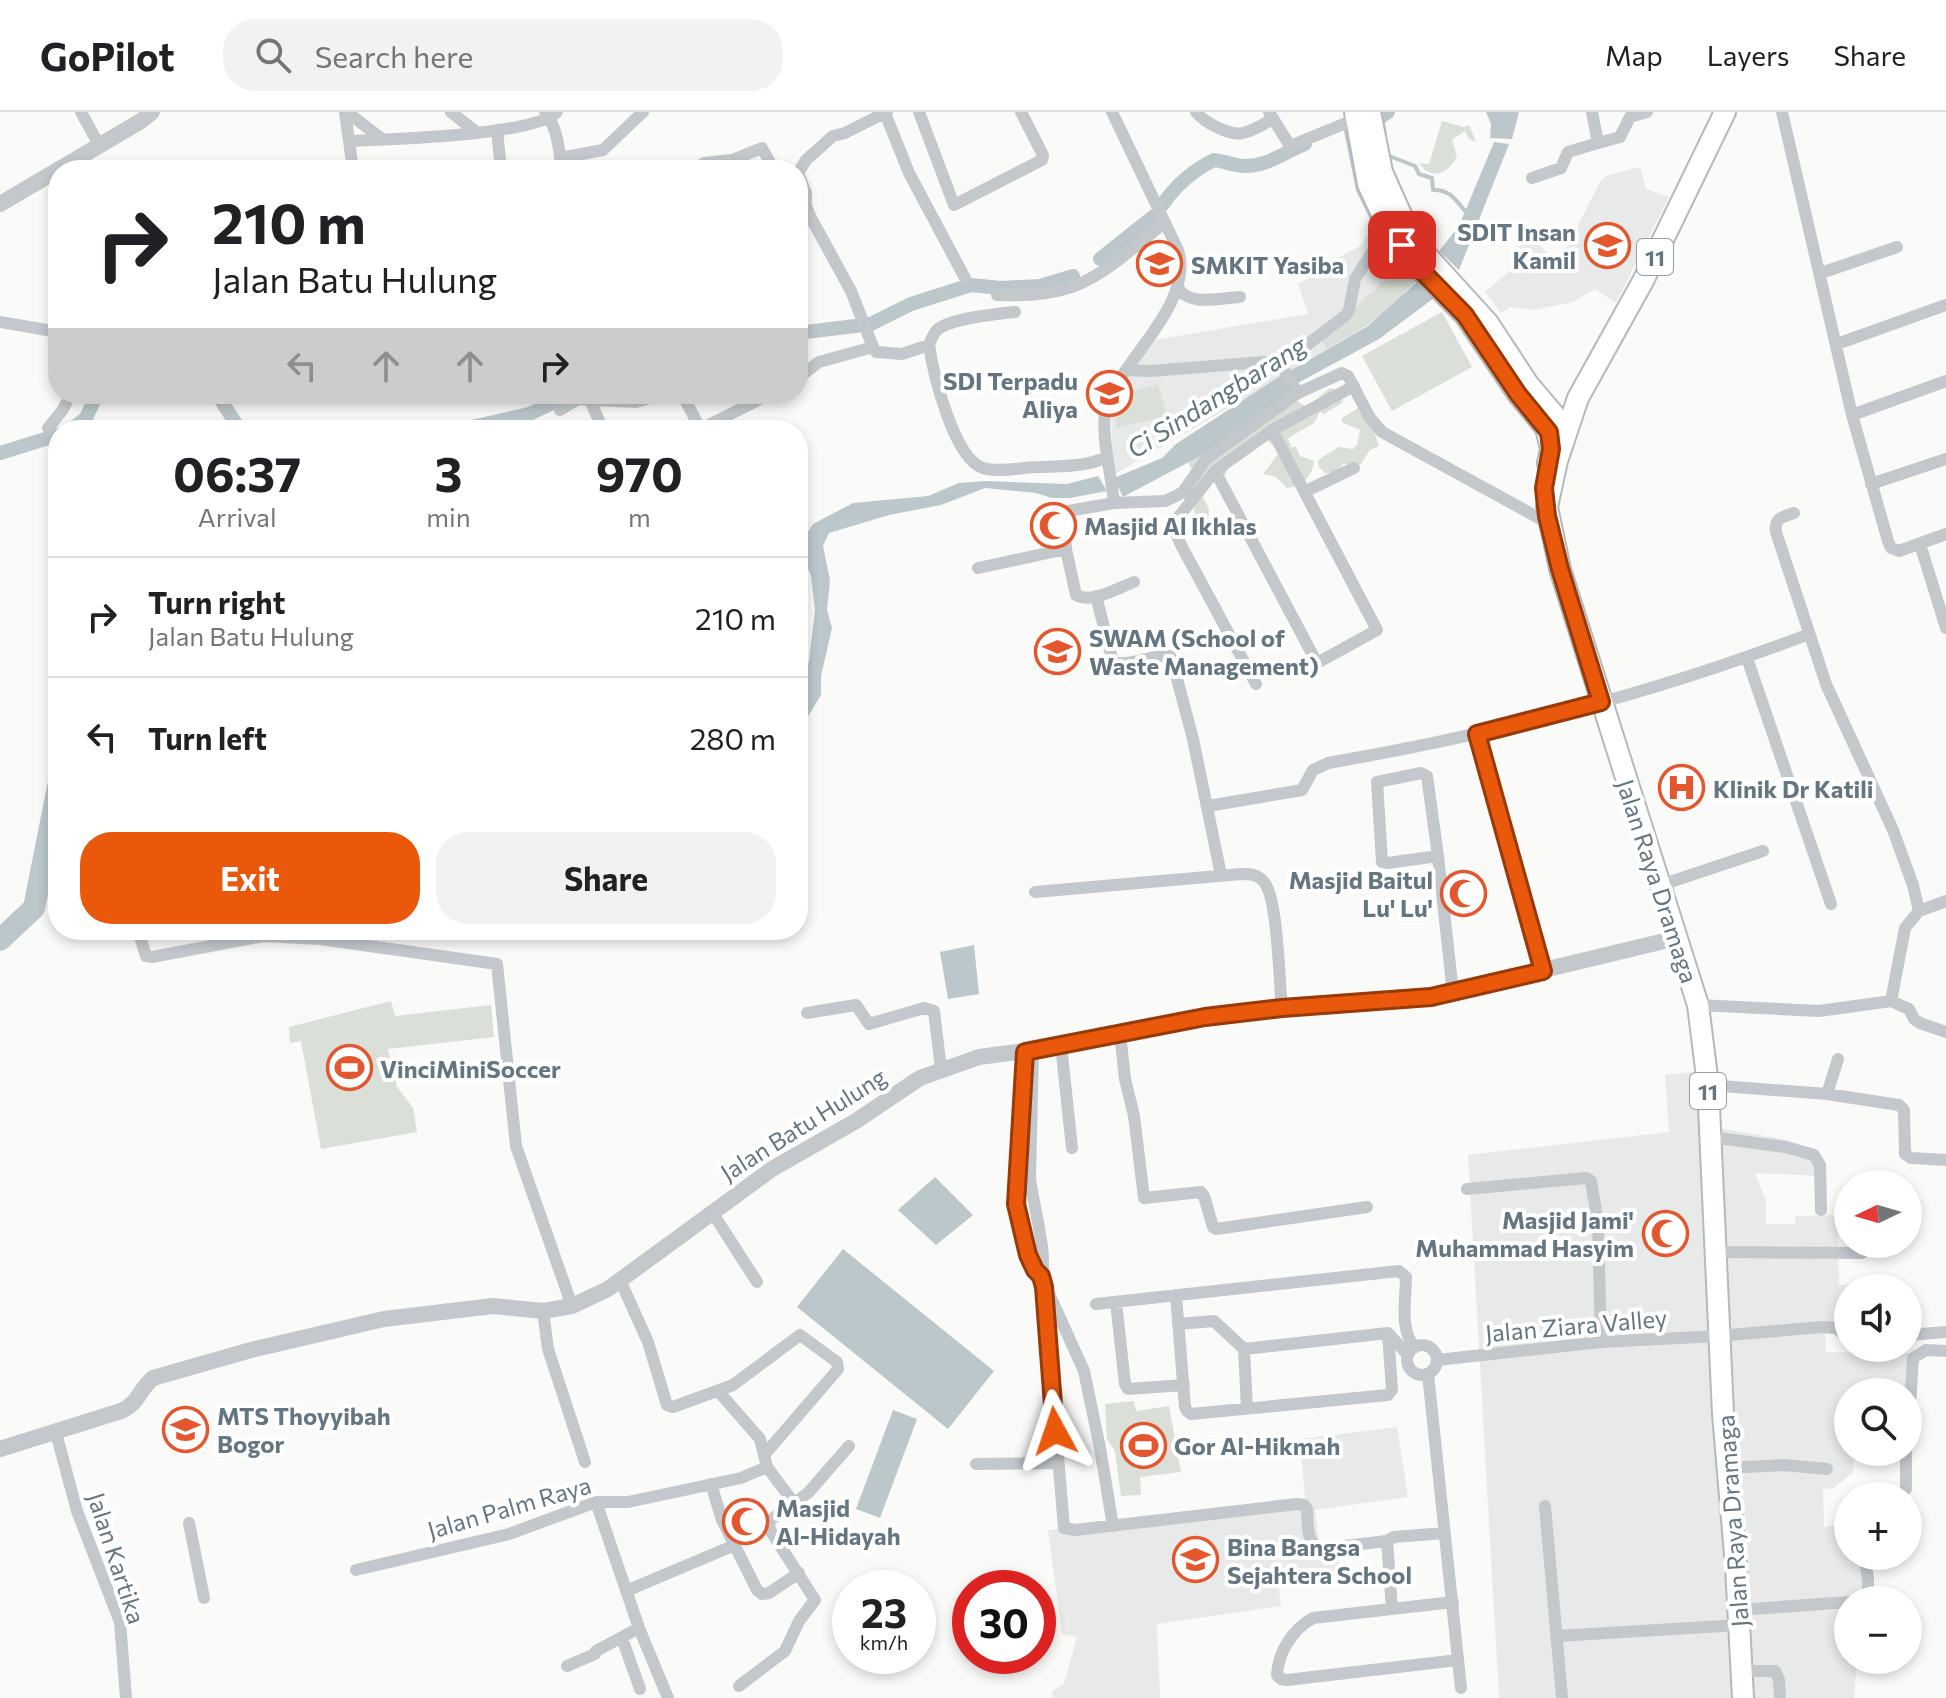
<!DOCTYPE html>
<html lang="en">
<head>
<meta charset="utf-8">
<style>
	body { margin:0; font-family:Commissioner,sans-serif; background:#f2f2f2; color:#202124; height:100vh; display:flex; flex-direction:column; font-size:30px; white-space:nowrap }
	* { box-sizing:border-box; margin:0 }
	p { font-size:26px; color:#757577 }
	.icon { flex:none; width:44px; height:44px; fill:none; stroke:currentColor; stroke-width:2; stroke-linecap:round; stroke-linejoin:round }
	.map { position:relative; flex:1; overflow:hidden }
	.sheet { position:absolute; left:48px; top:308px; width:760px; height:520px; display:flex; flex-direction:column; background:#fff; border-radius:32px; box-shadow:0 4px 12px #0003 }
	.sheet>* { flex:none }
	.guide { position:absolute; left:48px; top:48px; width:760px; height:244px; border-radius:32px; box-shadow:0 4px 12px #0003; background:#fff; color:#202124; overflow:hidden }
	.needle { width:52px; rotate:265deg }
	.controls { position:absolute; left:1834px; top:1058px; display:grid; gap:16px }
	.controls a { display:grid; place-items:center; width:88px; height:88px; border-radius:50%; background:#fff; box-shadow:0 4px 12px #0003; font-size:40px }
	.speed { position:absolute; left:832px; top:1458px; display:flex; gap:16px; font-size:40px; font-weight:700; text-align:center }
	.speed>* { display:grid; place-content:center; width:104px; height:104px; border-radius:50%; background:#fff; box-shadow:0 4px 12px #0003; line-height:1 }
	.speed small { font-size:20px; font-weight:400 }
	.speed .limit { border:12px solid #d22; background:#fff; color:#111 }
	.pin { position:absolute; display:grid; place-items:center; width:68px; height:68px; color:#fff; margin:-34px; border-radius:16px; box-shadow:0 4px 12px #0006 }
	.me { position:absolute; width:88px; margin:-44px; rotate:355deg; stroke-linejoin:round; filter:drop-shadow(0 0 6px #0008) }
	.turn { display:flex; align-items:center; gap:28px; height:168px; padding:0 32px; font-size:36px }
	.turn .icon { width:104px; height:104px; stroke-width:2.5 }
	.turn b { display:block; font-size:56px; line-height:68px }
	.lanes { display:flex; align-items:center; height:76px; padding:0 32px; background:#0003; justify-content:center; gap:40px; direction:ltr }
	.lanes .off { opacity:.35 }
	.eta { display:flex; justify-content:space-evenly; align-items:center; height:136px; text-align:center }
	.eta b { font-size:48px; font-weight:700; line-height:56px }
	.action { display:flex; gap:16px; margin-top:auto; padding:16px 32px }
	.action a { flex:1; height:92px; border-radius:32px; background:#ea580c; color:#fff; font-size:32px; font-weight:700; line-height:92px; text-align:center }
	.action a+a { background:#f2f2f2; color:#202124 }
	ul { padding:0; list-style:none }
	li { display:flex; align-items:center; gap:24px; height:120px; padding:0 32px; border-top:2px solid #e0e0e0 }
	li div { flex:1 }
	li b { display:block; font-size:30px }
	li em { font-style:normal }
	header { display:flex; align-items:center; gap:48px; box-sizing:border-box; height:112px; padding:0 40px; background:#fff; border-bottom:2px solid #e0e0e0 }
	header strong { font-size:38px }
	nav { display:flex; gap:44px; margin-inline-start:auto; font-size:28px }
	.search { width:560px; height:72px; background:#f2f2f2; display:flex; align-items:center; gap:20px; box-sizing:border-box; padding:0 28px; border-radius:32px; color:#757577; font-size:30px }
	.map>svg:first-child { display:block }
	.built { fill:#e8e9e9 }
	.green { fill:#dadfd7 }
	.water { fill:#bbc7cb }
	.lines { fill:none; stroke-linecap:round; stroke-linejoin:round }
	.stream { stroke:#bbc7cb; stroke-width:4 }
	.canal { stroke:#bbc7cb; stroke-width:14 }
	.river { stroke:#bbc7cb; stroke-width:22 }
	.trunk-casing { stroke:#b4b9bd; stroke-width:24 }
	.minor { stroke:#c3c8cc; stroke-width:12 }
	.tertiary { stroke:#c3c8cc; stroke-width:16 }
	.trunk { stroke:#fff; stroke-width:20 }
	.route-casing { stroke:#983908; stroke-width:20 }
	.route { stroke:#ea580c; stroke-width:14 }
	.labels { text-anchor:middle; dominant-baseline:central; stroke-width:8; stroke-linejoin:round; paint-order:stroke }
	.shield { fill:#fff; stroke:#939fa8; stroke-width:2 }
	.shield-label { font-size:22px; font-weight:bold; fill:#657683 }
	.poi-label { font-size:24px; font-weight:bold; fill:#657683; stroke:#fff; text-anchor:start }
	.street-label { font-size:24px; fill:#657683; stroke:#fff }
	.water-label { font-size:26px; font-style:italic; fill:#60757c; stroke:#fff }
</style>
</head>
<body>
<header>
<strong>GoPilot</strong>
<div class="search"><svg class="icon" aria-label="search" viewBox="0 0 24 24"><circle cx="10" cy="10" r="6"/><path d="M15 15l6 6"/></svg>Search here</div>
<nav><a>Map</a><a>Layers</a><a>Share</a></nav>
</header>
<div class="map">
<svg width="1946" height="1586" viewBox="0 0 1946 1586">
	<rect width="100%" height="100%" fill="#fafaf8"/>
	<path class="built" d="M1640,55L1646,77L1669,85L1616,191L1595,177L1573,190L1534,198L1511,195L1501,201L1485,180L1520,150L1513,141L1529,124L1559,151L1600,70L1606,64Z
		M1376,113L1420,166L1381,204L1354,223L1112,364L1111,284L1148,229L1308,202L1298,172L1322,159L1321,155L1360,134Z
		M1701,959L1705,1014L1783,1027L1815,1037L1818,1064L1755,1061L1766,1089V1112H1795V1104L1838,1103L1839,1173L1906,1171V1176H1848V1211L1825,1213L1826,1240L1910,1241L1907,1280H1848V1340H1854L1853,1360L1834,1376L1823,1377L1824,1415L1848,1411V1444H1872V1485L1841,1488V1545L1857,1548L1854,1586H1499L1468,1043L1669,1020L1665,963Z
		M1397,1315L1408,1385L1315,1398L1319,1429L1341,1433L1338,1462L1278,1471L1281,1494L1157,1512L1160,1586H1053L1052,1579L1064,1572L1077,1525L1062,1522L1048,1418L1305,1387L1300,1327Z"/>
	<path class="green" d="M1442,9L1464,15L1469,13L1476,30L1469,27L1465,19L1452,28L1457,44C1449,61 1432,70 1419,51L1429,52Z
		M1395,140L1418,166L1402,182L1401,188L1367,213L1326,237L1318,220L1354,199L1366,184C1376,181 1374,180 1379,171L1388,168L1390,160L1397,155L1396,145L1393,143Z
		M1442,200L1472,255L1392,299L1362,244Z
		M1158,272L1167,304L1116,316L1114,285Z
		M1330,276L1335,277L1343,286L1342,291L1324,302L1320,300L1314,311L1288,326L1291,335H1296L1300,344L1314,349C1313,363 1302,375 1287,376L1276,365L1263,362L1279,341L1269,329C1256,332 1252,344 1238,345L1229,354L1226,362C1217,368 1205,373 1203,386C1209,395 1213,404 1203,411C1190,408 1197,399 1193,391L1185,390L1183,384L1193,360L1188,350L1196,342L1205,345L1211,336L1228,323L1229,328L1295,288L1307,295Z
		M1358,296L1376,318L1375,322L1379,334L1370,338L1360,353L1342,352L1338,360L1325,361L1318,354V349C1322,344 1332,340 1339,335L1353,337L1357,333L1360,318L1343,311L1341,307Z
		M391,889L395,904L491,893L494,925L388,937L397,975L413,996L417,1020L321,1037L301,929L290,931L289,915Z
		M1134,1289L1136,1299L1169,1294L1181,1360L1140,1365L1141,1383L1121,1384L1115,1339L1107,1327L1105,1292Z"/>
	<path class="water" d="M1486,0H1519L1512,27L1490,26L1491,12Z
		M1494,30L1509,32L1459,158L1439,139L1459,114Z
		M1417,170L1434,186L1379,227L1296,272L1290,259L1368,214Z
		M1283,262L1293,281L1200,344L1123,385L1114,366L1162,346L1176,332Z
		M1098,364L1107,379L1070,386H1052L1036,381L985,376L941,393L889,403L829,421L823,434L830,468L827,498L832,516L821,564V583L802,614V649H798V578L809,549L815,498L811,464L802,441V429L813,412L853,391L928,384L959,371L985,369L1067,372Z
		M974,833L979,882L948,887L940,840Z
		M935,1065L973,1103L936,1133L898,1098Z
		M843,1137L994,1259L948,1317L797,1195Z
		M893,1298L917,1307L880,1406L856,1397Z"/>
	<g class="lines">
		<path class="stream" d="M1382,6L1385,23
			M1345,14L1358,78L1379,121
			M1389,44L1415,54L1419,62L1432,66L1433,78C1451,77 1457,90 1468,103
			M1383,127L1392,140"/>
		<path class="canal" d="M1363,10L1375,9L1388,0
			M1163,92C1176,73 1194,58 1214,48C1224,49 1235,54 1245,54C1269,54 1284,40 1305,32
			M1100,147L1154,104
			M798,221L871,212L911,192L971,173L1001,176L1040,174L1073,164
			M217,282L240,318
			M71,318L86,306L97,282
			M459,318L529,302L566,285L581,282
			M0,341L58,323"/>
		<path class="river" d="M0,828L34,796L58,675"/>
		<defs>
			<path id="trunk" d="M1355,0L1368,72L1388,115L1417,154L1465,203L1518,282L1546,316L1551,337L1548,351
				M1370,0L1382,60L1403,107L1428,145L1488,211L1528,272L1561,311L1565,322
				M1725,0L1643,169L1578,286L1557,349L1547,395L1560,457L1698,893L1708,973L1723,1302L1736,1454L1743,1586"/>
		</defs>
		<use href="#trunk" class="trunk-casing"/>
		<path class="minor" d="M81,0L99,33
			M345,0L353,58
			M347,0L382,27
			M451,0L476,20
			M545,0C558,16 559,39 562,58
			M919,0L954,93L1042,48L1043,43L1021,0
			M1112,0L1178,138C1192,182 1144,229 1122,264C1116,273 1108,282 1106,291C1100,322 1111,360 1114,391
			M1196,0C1204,10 1229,24 1243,21C1253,19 1264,12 1273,7
			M1269,0L1290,34L1356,7
			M1592,0L1598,31L1620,25L1630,5L1647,0
			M1782,0L1852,303L1888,429L1891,436L1899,439L1946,422
			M885,1L909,61L965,166
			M497,18L501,58
			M350,29C389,27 533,24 557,0
			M560,46L603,38L643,0
			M702,58L704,51L732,48L762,36L774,58
			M798,61L806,81V94L811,106L851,179L873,235L876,240L902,242L929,233
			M798,61L806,48L833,24L845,21L887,0
			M1532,66L1561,56L1568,40L1598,31
			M1821,161L1897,135
			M1177,175C1189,195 1219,186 1240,185
			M997,183C1082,187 1102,161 1164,111
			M1015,200C996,202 953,206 938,217C934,220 931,228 929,233C933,261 954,347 983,356C1000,361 1022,355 1040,355C1063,354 1086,355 1107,345
			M0,210L58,220
			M1837,232L1946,193
			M1281,253L1346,203L1349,198L1355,167L1388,115
			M1281,253L1298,281
			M1126,258L1151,259L1264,250L1281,253
			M798,266L819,250L873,235
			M682,282L701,318
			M590,288L603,318
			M560,298L578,287L636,290L663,282
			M1852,303L1946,269
			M48,316L62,299L71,282
			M701,317L770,282
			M1215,359L1317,551L1377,518L1272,318
			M1871,372L1946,347
			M1306,379L1354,356
			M1794,401C1782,405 1774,406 1776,420L1826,572L1893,718L1913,773L1919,799
			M1920,432L1946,516
			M978,456L1066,437
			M1134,470C1118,476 1092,492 1076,483L1066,437L1064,406L1068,399L1114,391L1165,389L1176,384L1183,380L1206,347L1298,281L1342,261L1348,264L1370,306L1382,320L1548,411
			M1096,484L1113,550C1131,555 1151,542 1170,544L1172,548L1193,627L1221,763
			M1747,546L1831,792
			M1256,572L1181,433L1176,421L1177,407L1215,359L1272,318L1354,274
			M1477,622L1543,859
			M1208,694L1302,678L1313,658L1328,651C1491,623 1654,582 1809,522
			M1438,744L1427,664L1421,661L1377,670L1382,750L1388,751L1438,744L1453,881
			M1658,774L1763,739
			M1035,780L1241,762C1250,762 1258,762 1264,770C1278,786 1279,870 1282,896
			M138,818L146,844L152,845L264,824L320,827L497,852L516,1034L572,1194
			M1891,889L1905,816L1919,799L1946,789
			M1698,893L1819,899L1891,889L1909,897L1914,907L1920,911L1946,920
			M807,901L856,893L869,912L924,896L934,899L941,957
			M1120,921L1125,967L1134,1004L1144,1086L1201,1080L1204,1084L1213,1115L1216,1117L1367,1095
			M1061,933L1072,1036
			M1033,938L1030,1065C1032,1088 1049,1148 1041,1164
			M1025,940C1021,992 1001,1126 1041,1164L1084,1259L1100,1336L1113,1414
			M1708,973L1827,982L1899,993L1904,998L1905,1042L1911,1046L1946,1048
			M1827,982L1838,947
			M1711,1025L1785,1035L1814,1043L1820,1053L1821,1098
			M1467,1077L1586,1066L1591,1069L1598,1112L1601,1230
			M712,1100L757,1170
			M1716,1140L1862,1141
			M620,1168L648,1230L667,1293L673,1295L733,1273L800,1223L837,1250L838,1257L833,1263L764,1343
			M1044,1175L1064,1416L1075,1418L1297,1392L1304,1393L1307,1397C1308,1411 1306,1430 1319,1437L1387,1429
			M1176,1183L1185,1295L1187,1299L1191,1302L1388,1283L1392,1278L1388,1221
			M1116,1190L1125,1272L1128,1277L1184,1273
			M1096,1192L1399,1159L1406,1165C1406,1186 1399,1219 1415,1235
			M543,1199L548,1237L585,1350
			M1178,1212L1214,1209L1244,1237L1247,1296
			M1908,1223L1946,1220
			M1407 1248a15 15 0 1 1 30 0a15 15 0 1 1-30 0Z
			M1244,1237L1388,1221L1408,1243
			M1437,1248L1601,1230L1719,1224L1821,1215L1836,1216L1848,1226
			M1428,1262L1461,1576
			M719,1280L760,1327L767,1355L794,1391
			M56,1321L77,1399L120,1510L126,1586
			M1908,1326L1913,1246L1926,1238L1946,1239
			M1906,1340V1377
			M976,1352L1058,1351
			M1727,1356L1784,1353L1827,1357
			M711,1372L722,1408L757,1478L762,1482L769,1481L799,1461
			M596,1390L639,1516L668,1586
			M1545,1394L1562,1586
			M189,1411L204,1486
			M1864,1444L1868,1466V1486L1865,1488
			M356,1458L509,1422L596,1390H628L741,1366L767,1355
			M626,1479L735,1433
			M1453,1490L1313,1506C1293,1517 1278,1540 1277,1563L1281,1567L1287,1568L1458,1548
			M1392,1497L1387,1429L1394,1425L1445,1421
			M1739,1498L1848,1490
			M1557,1524L1740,1513
			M622,1526L640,1577
			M567,1554L595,1542L596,1539L639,1516
			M1742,1559H1775L1779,1568L1780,1586
			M739,1574L785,1539L799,1509L815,1488L770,1418L769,1409L808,1381L849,1334"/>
		<path class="tertiary" d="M0,92L141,9L152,0
			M0,1337L121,1299C140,1290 138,1279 153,1266L251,1238L384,1207L493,1194L543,1199L572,1194L608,1177L772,1057L856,1009L920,966L979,945L1048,936L1205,905L1282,896L1431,885L1677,826"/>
		<use href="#trunk" class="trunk"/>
	</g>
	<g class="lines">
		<defs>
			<path id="route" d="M1055,1319L1044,1175L1041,1164L1035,1158L1028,1143L1016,1092L1025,940L1205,905L1282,896L1431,885L1543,859L1477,622L1601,590L1560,457L1547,404L1544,376L1551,337L1549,320L1518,282L1465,203L1417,154L1402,133"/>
		</defs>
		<use href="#route" class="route-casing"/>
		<use href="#route" class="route"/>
	</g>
	<defs>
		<symbol id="school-ring" viewBox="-11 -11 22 22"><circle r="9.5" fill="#fff" stroke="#e4572e" stroke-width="1.5"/><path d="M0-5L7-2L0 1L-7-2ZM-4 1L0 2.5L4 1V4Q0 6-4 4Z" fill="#e4572e"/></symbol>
		<symbol id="mosque-ring" viewBox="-11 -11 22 22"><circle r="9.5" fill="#fff" stroke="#e4572e" stroke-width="1.5"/><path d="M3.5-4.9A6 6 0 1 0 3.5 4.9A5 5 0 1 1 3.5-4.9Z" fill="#e4572e"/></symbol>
		<symbol id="hospital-ring" viewBox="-11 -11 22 22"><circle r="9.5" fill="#fff" stroke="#e4572e" stroke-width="1.5"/><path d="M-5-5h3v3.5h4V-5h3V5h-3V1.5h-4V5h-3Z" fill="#e4572e"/></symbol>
		<symbol id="stadium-ring" viewBox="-11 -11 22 22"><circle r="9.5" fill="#fff" stroke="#e4572e" stroke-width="1.5"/><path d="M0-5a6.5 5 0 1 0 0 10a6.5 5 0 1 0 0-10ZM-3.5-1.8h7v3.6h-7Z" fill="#e4572e"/></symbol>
	</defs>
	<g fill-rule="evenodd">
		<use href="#school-ring" x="1582" y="108" width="51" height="51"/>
		<use href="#school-ring" x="1134" y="126" width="51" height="51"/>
		<use href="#school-ring" x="1084" y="256" width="51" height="51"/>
		<use href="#mosque-ring" x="1028" y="388" width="51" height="51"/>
		<use href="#school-ring" x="1032" y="514" width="51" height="51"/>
		<use href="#hospital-ring" x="1656" y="650" width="51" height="51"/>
		<use href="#mosque-ring" x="1438" y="756" width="51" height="51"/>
		<use href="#stadium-ring" x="324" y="930" width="51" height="51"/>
		<use href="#mosque-ring" x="1640" y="1096" width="51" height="51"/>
		<use href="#school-ring" x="160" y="1292" width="51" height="51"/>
		<use href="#stadium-ring" x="1118" y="1308" width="51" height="51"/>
		<use href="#mosque-ring" x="720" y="1384" width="51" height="51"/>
		<use href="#school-ring" x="1170" y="1422" width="51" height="51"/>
	</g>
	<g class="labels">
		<g class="shield">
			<rect x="1637" y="127" width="36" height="36" rx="6"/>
			<rect x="1690" y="961" width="36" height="36" rx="6"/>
		</g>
		<g class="shield-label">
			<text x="1655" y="145">11</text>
			<text x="1708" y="979">11</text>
		</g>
		<g class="poi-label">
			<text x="1576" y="119" text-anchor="end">SDIT Insan<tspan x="1576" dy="28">Kamil</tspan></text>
			<text x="1191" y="152">SMKIT Yasiba</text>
			<text x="1078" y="268" text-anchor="end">SDI Terpadu<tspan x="1078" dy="28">Aliya</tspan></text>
			<text x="1084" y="413">Masjid Al Ikhlas</text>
			<text x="1089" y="525">SWAM (School of<tspan x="1089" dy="28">Waste Management)</tspan></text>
			<text x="1713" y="676">Klinik Dr Katili</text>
			<text x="1433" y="767" text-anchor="end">Masjid Baitul<tspan x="1433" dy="28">Lu' Lu'</tspan></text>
			<text x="380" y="956">VinciMiniSoccer</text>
			<text x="1634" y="1107" text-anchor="end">Masjid Jami'<tspan x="1634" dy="28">Muhammad Hasyim</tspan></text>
			<text x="217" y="1303">MTS Thoyyibah<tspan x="217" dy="28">Bogor</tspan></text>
			<text x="1174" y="1333">Gor Al-Hikmah</text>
			<text x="776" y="1395">Masjid<tspan x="776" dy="28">Al-Hidayah</tspan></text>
			<text x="1227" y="1434">Bina Bangsa<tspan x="1227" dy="28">Sejahtera School</tspan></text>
		</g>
		<g class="street-label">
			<text transform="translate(1658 769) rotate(72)">Jalan Raya Dramaga</text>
			<text transform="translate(803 1012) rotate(-32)">Jalan Batu Hulung</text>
			<text transform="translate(1576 1213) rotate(-5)">Jalan Ziara Valley</text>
			<text transform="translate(509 1395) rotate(-16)">Jalan Palm Raya</text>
			<text transform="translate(1732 1409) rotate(-94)">Jalan Raya Dramaga</text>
			<text transform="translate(117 1446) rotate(72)">Jalan Kartika</text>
		</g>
		<g class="water-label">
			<text transform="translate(1216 284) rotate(-32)">Ci Sindangbarang</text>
		</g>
	</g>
</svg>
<div class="controls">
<a><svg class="needle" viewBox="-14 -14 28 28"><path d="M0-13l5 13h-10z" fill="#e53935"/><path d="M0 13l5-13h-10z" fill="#757577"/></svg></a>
<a><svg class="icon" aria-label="sound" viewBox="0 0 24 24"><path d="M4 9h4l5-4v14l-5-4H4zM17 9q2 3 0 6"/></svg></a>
<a><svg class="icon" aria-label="search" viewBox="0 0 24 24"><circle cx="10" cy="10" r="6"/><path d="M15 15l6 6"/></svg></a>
<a>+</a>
<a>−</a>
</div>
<div class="speed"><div>23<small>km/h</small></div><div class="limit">30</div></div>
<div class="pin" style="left:1402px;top:133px;background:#d93025"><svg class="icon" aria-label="arrive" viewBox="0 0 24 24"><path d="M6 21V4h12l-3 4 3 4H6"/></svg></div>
<svg class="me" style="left:1055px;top:1319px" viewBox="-20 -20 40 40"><path d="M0-17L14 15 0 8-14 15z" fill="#ea580c" stroke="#fff" stroke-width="4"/></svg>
<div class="guide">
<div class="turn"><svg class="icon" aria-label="right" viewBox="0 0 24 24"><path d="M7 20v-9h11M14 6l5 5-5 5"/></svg><div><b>210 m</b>Jalan Batu Hulung</div></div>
<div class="lanes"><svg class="icon off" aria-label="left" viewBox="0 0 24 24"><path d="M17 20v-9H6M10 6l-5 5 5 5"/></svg><svg class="icon off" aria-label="ahead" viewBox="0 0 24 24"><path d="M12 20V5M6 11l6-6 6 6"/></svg><svg class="icon off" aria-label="ahead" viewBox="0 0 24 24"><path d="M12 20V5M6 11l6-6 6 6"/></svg><svg class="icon" aria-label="right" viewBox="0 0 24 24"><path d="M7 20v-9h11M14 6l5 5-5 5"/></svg></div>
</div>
<section class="sheet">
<div class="eta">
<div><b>06:37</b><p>Arrival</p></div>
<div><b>3</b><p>min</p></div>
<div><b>970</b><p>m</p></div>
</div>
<ul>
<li><svg class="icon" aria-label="right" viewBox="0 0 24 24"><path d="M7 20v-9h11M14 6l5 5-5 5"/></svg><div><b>Turn right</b><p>Jalan Batu Hulung</p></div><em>210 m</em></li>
<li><svg class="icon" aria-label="left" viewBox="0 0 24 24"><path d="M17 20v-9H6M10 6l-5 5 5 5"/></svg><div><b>Turn left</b></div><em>280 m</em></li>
</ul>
<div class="action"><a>Exit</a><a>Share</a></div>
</section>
</div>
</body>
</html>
